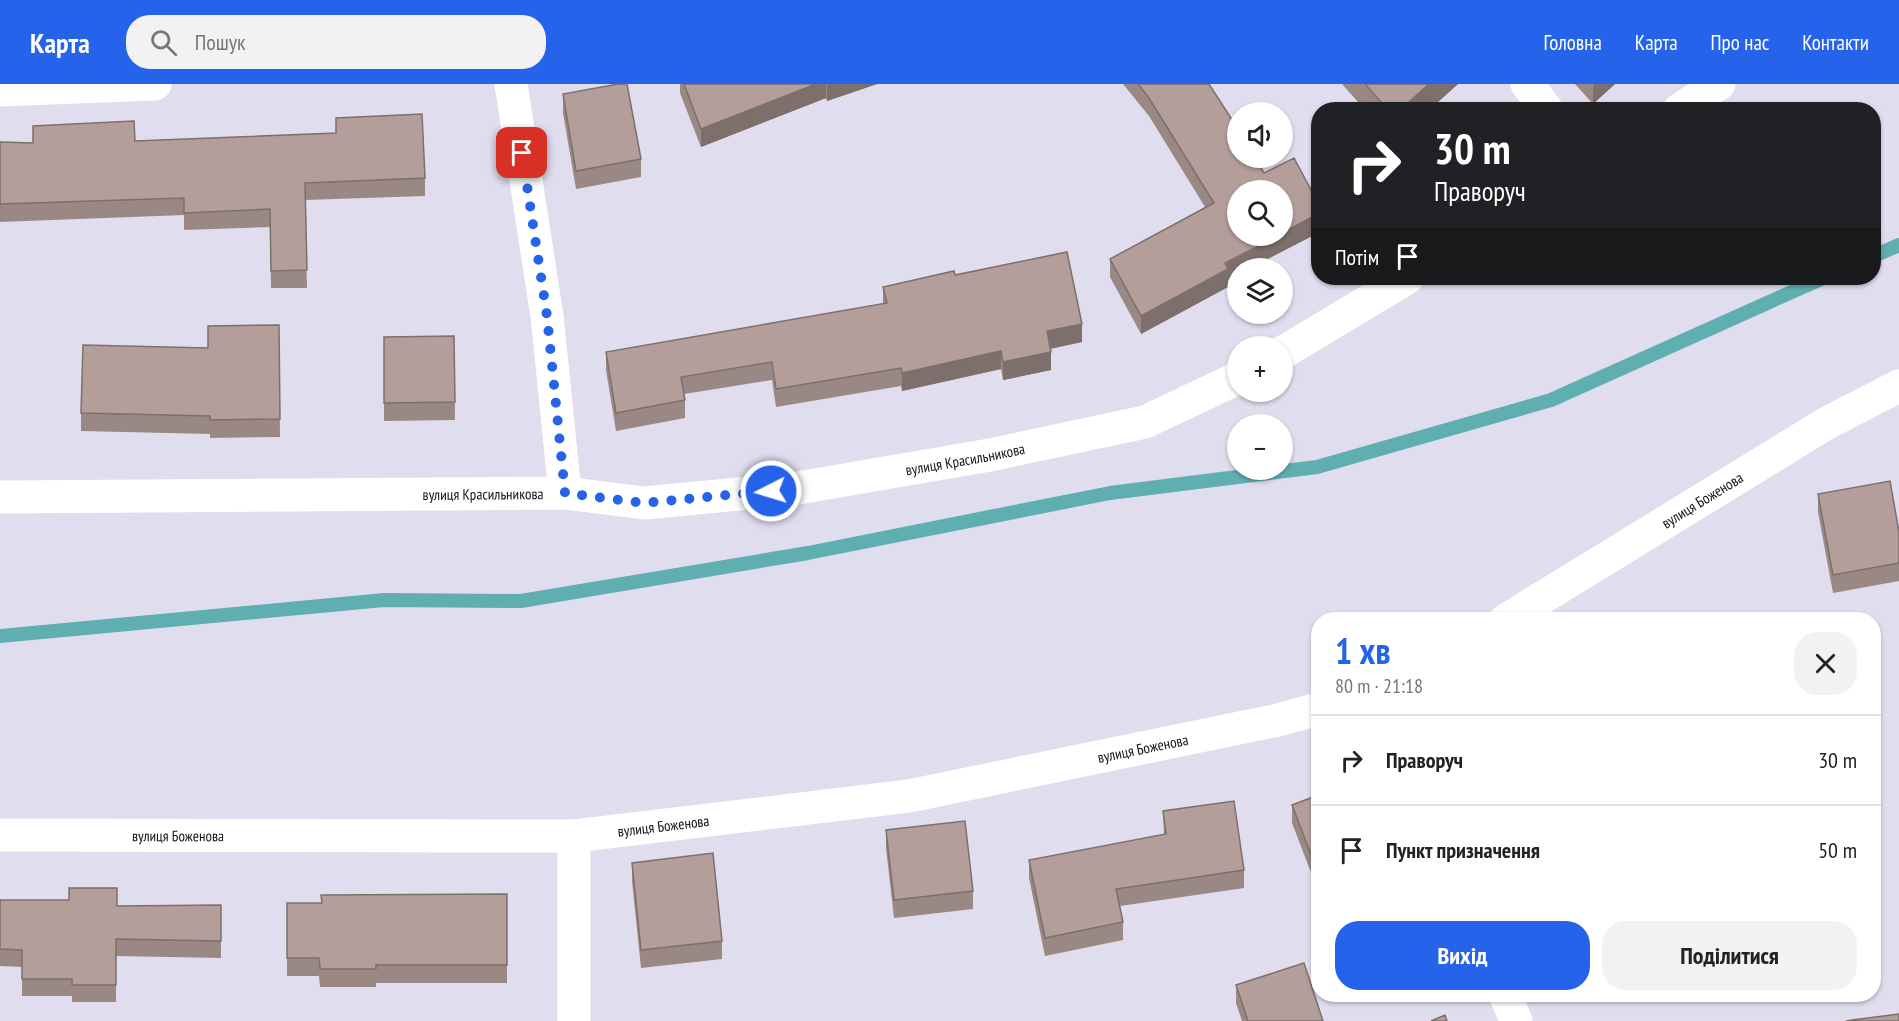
<!DOCTYPE html>
<html lang="uk">
<head>
<meta charset="utf-8">
<style>
	body { margin:0; font-family:"PT Sans Narrow",sans-serif; background:#f2f2f2; color:#222; height:100vh; display:flex; flex-direction:column; font-size:22px; white-space:nowrap }
	* { box-sizing:border-box; margin:0 }
	p { font-size:20px; color:#767676 }
	.icon { flex:none; width:33px; height:33px; fill:none; stroke:currentColor; stroke-width:2; stroke-linecap:round; stroke-linejoin:round }
	.map { position:relative; flex:1; overflow:hidden }
	.details { position:absolute; left:1311px; top:528px; width:570px; height:390px; display:flex; flex-direction:column; background:#fff; border-radius:24px; box-shadow:0 2px 4px #0004 }
	.details>* { flex:none }
	.banner { position:absolute; left:1311px; top:18px; width:570px; height:183px; border-radius:24px; box-shadow:0 2px 4px #0004; background:#202124; color:#fff; overflow:hidden }
	.tools { position:absolute; left:1227px; top:18px; display:grid; gap:12px }
	.tools a { display:grid; place-items:center; width:66px; height:66px; border-radius:50%; background:#fff; box-shadow:0 2px 4px #0004; font-size:30px }
	.pin { position:absolute; display:grid; place-items:center; width:51px; height:51px; color:#fff; margin:-26px; border-radius:12px; box-shadow:0 3px 9px #0006 }
	.me { position:absolute; width:66px; margin:-33px; rotate:265deg; stroke-linejoin:round; filter:drop-shadow(0 0 4px #0008) }
	.turn { display:flex; align-items:center; gap:21px; height:126px; padding:0 24px; font-size:27px }
	.turn .icon { width:78px; height:78px; stroke-width:2.5 }
	.turn b { display:block; font-size:42px; line-height:51px }
	.then { display:flex; align-items:center; height:57px; padding:0 24px; background:#0003; gap:12px; font-size:22px }
	.round { display:grid; place-items:center; flex:none; width:63px; height:63px; border-radius:24px; background:#f2f2f2 }
	.headline { display:flex; align-items:center; justify-content:space-between; height:102px; padding:0 24px }
	h1 { font-size:36px; font-weight:800; line-height:45px; color:#2563eb }
	.button { display:flex; gap:12px; margin-top:auto; padding:12px 24px }
	.button a { flex:1; height:69px; border-radius:24px; background:#2563eb; color:#fff; font-size:24px; font-weight:800; line-height:69px; text-align:center }
	.button a+a { background:#f2f2f2; color:#222 }
	ul { padding:0; list-style:none }
	li { display:flex; align-items:center; gap:18px; height:90px; padding:0 24px; border-top:2px solid #e0e0e0 }
	li div { flex:1 }
	li b { display:block; font-size:22px }
	li em { font-style:normal }
	header { display:flex; align-items:center; gap:36px; box-sizing:border-box; height:84px; padding:0 30px; background:#2563eb; color:#fff }
	header strong { font-size:28px }
	nav { display:flex; gap:33px; margin-inline-start:auto; font-size:21px }
	.search { width:420px; height:54px; background:#f2f2f2; display:flex; align-items:center; gap:15px; box-sizing:border-box; padding:0 21px; border-radius:24px; color:#767676; font-size:22px }
	.map>svg:first-child { display:block }
	.lines { fill:none; stroke-linecap:round; stroke-linejoin:round }
	.stream { stroke:#5fafb2; stroke-width:14 }
	.minor { stroke:#fff; stroke-width:33 }
	.wall { fill:#9a8884 }
	.shaded-wall { fill:#7d6f6c }
	.building { fill:#b39e9a; stroke:#7d6f6c; stroke-width:1.5 }
	.route { stroke:#2563eb; stroke-width:10; stroke-dasharray:0 18 }
	.labels { text-anchor:middle; dominant-baseline:central; stroke-width:6; stroke-linejoin:round; paint-order:stroke }
	.street-label { font-size:15px; fill:#111016; stroke:#edeafd }
</style>
</head>
<body>
<header>
<strong>Карта</strong>
<div class="search"><svg class="icon" aria-label="search" viewBox="0 0 24 24"><circle cx="10" cy="10" r="6"/><path d="M15 15l6 6"/></svg>Пошук</div>
<nav><a>Головна</a><a>Карта</a><a>Про нас</a><a>Контакти</a></nav>
</header>
<div class="map">
<svg width="1899" height="937" viewBox="0 0 1899 937">
	<rect width="100%" height="100%" fill="#e0ddef"/>
	<g class="lines">
		<path class="stream" d="M1874,172L1899,161
			M0,552L384,516L521,517L808,469L1110,409L1317,383L1551,316L1823,194"/>
		<g class="minor">
			<path d="M511,0L547,232L565,409"/>
			<path d="M1527,0L1547,26"/>
			<path d="M0,6L155,0"/>
			<path d="M1679,26L1719,0"/>
			<path d="M1282,269L1407,194"/>
			<path id="s1" d="M0,413L565,409L644,419L792,405L990,371L1145,338L1238,294"/>
			<path id="s2" d="M1506,536L1827,339L1899,302"/>
			<path id="s3" d="M0,751L574,752L909,712L1278,636L1318,625"/>
			<path d="M574,752V937"/>
			<path d="M1505,910L1516,937"/>
		</g>
	</g>
	<path class="wall" d="M680,0H877L827,17L826,14L701,63L680,9Z
		M1123,0H1209L1264,89L1318,149L1250,184H1238V191L1228,196V203L1141,250L1110,193V175L1205,123L1149,32Z
		M1342,0H1458L1429,26H1365Z
		M1575,0H1615L1593,20Z
		M563,10L641,75V93L576,105L563,29Z
		M336,34L425,94V112L305,116L307,204H271L270,143L184,146V131L0,138V58L33,59V42L135,57L336,49Z
		M955,191L1082,258L1051,265V286L1003,296L1001,285L902,307L901,302L776,323L772,296L684,310L685,316V334L616,347L606,286V268L883,220V203Z
		M279,241L280,353L210,354V350L81,347V329L208,264Z
		M454,252L455,336L384,337V253Z
		M1818,410L1899,448V497L1833,509L1818,428Z
		M1318,711V804H1317L1292,739V721Z
		M1163,727L1244,786V804L1120,822L1123,838V856L1045,872L1029,794V776L1164,751Z
		M886,746L973,807V825L894,834L886,764Z
		M632,779L722,857V875L641,884L632,797Z
		M507,810V899H376V903H320L319,892H287V819H321Z
		M0,816L117,822L221,821V874L116,872V918H72V912H22V883L0,882Z
		M1236,901L1323,937H1242L1236,919Z"/>
	<path class="shaded-wall" d="M816,0H826V14L701,63V45Z
		M827,0H877L827,17Z
		M1429,0H1458L1429,26H1400Z
		M1595,0H1615L1593,20V2Z
		M1318,130V149L1250,184H1238V191L1228,196V203L1141,250V232L1225,179L1278,152H1282V149Z
		M1082,240V258L1047,265V247Z
		M1001,267V285L902,307V289Z
		M1051,268V286L1003,296V278Z
		M1317,786H1318V804H1317Z
		M1343,910H1355L1343,914Z"/>
	<path class="building" d="M618,0H627L641,75L576,87L563,10Z
		M684,0H816L701,45Z
		M1138,0H1209L1238,45V74H1255L1264,89L1294,74L1318,119V130L1282,149V106H1238V152H1278L1225,179L1228,185L1141,232L1110,175L1214,119L1149,14Z
		M1365,0H1429L1400,26H1388Z
		M422,30L425,94L305,99L307,186L271,187L270,125L184,129V114L0,120V58L33,59V42L134,37L135,57L336,49V34Z
		M1067,168L1082,240L1047,247L1051,268L1003,278L1001,267L902,289L901,284L776,305L772,278L681,293L685,316L616,329L606,268L887,219L883,203L954,187L955,191Z
		M279,241L280,335L210,336V332L81,329L83,261L208,264V242Z
		M454,252L455,318L384,319V253Z
		M1890,397L1899,448V479L1833,491L1818,410Z
		M1607,530L1610,536H1597Z
		M1318,711V786H1317L1292,721Z
		M1234,717L1244,786L1116,805L1123,838L1045,854L1029,776L1166,750L1163,727Z
		M965,737L973,807L894,816L886,746Z
		M713,769L722,857L641,866L632,779Z
		M69,804H117V822L221,821V857L116,855V901H72V895H22V866L0,865V816H69Z
		M507,810V881H376V885H320L319,874H287V819H322L321,811Z
		M1304,879L1323,937H1248L1236,901Z
		M1899,930V937H1846L1852,936Z
		M1445,931L1447,937H1431Z"/>
	<g class="lines">
		<path class="route" d="M522,69L547,232L565,409L644,419L771,407"/>
	</g>
	<g class="labels">
		<g class="street-label">
			<text stroke="none"><textPath href="#s1" startOffset="969">вулиця Красильникова</textPath></text>
			<text stroke="none"><textPath href="#s1" startOffset="483">вулиця Красильникова</textPath></text>
			<text stroke="none"><textPath href="#s2" startOffset="230">вулиця Боженова</textPath></text>
			<text stroke="none"><textPath href="#s3" startOffset="1150">вулиця Боженова</textPath></text>
			<text stroke="none"><textPath href="#s3" startOffset="664">вулиця Боженова</textPath></text>
			<text stroke="none"><textPath href="#s3" startOffset="178">вулиця Боженова</textPath></text>
		</g>
	</g>
</svg>
<div class="tools">
<a><svg class="icon" aria-label="sound" viewBox="0 0 24 24"><path d="M4 9h4l5-4v14l-5-4H4zM17 9q2 3 0 6"/></svg></a>
<a><svg class="icon" aria-label="search" viewBox="0 0 24 24"><circle cx="10" cy="10" r="6"/><path d="M15 15l6 6"/></svg></a>
<a><svg class="icon" aria-label="layers" viewBox="0 0 24 24"><path d="M12 4l9 5-9 5-9-5zM3 14l9 5 9-5"/></svg></a>
<a>+</a>
<a>−</a>
</div>
<div class="pin" style="left:522px;top:69px;background:#d93025"><svg class="icon" aria-label="arrive" viewBox="0 0 24 24"><path d="M6 21V4h12l-3 4 3 4H6"/></svg></div>
<svg class="me" style="left:771px;top:407px" viewBox="-20 -20 40 40"><circle r="17" fill="#2563eb" stroke="#fff" stroke-width="3"/><path d="M0-11L8 9 0 5-8 9z" fill="#fff"/></svg>
<div class="banner">
<div class="turn"><svg class="icon" aria-label="right" viewBox="0 0 24 24"><path d="M7 20v-9h11M14 6l5 5-5 5"/></svg><div><b>30 m</b>Праворуч</div></div>
<div class="then">Потім<svg class="icon" aria-label="arrive" viewBox="0 0 24 24"><path d="M6 21V4h12l-3 4 3 4H6"/></svg></div>
</div>
<section class="details">
<div class="headline"><div><h1>1 хв</h1><p>80 m · 21:18</p></div><a class="round"><svg class="icon" aria-label="close" viewBox="0 0 24 24"><path d="M6 6l12 12M18 6L6 18"/></svg></a></div>
<ul>
<li><svg class="icon" aria-label="right" viewBox="0 0 24 24"><path d="M7 20v-9h11M14 6l5 5-5 5"/></svg><div><b>Праворуч</b></div><em>30 m</em></li>
<li><svg class="icon" aria-label="arrive" viewBox="0 0 24 24"><path d="M6 21V4h12l-3 4 3 4H6"/></svg><div><b>Пункт призначення</b></div><em>50 m</em></li>
</ul>
<div class="button"><a>Вихід</a><a>Поділитися</a></div>
</section>
</div>
</body>
</html>
